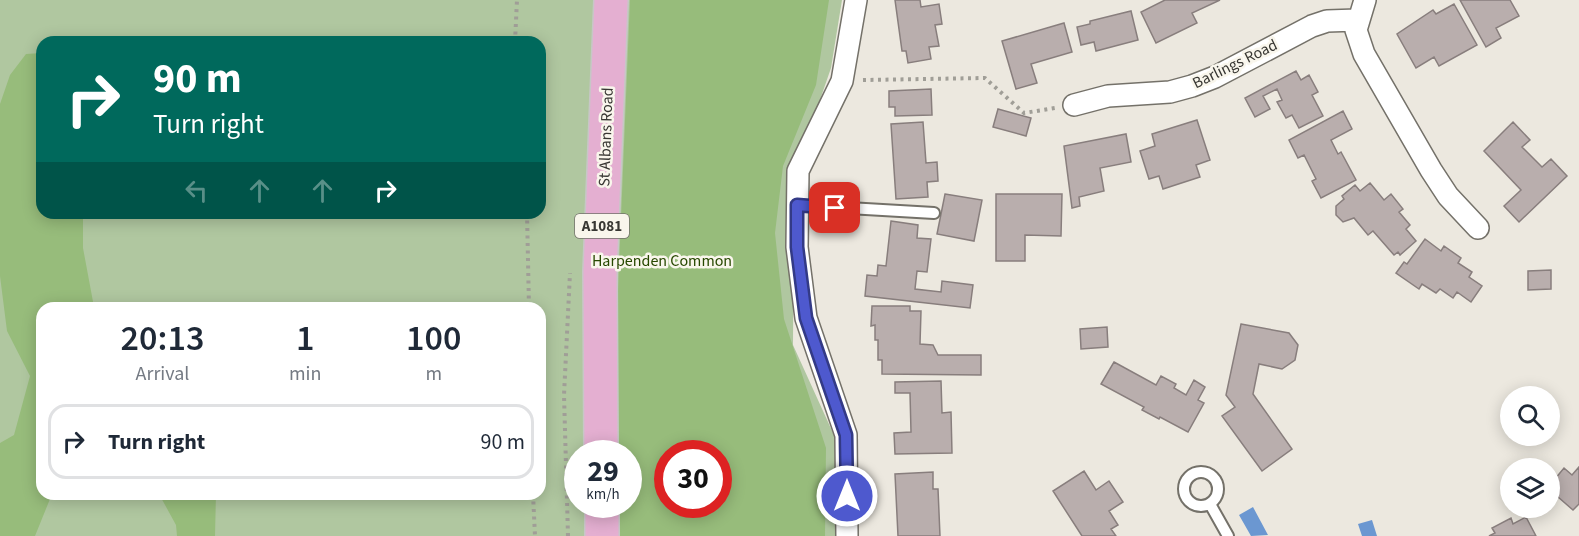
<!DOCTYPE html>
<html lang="en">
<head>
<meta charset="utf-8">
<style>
	body { margin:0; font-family:"Source Sans 3",sans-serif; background:#f6f6f7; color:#1f2937; height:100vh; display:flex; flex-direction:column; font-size:22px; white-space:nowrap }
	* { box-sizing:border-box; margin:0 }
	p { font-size:20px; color:#747a83 }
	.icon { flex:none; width:33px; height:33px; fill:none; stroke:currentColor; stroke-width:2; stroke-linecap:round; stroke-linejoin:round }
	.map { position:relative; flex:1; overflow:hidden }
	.panel { position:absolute; left:36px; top:302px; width:510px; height:198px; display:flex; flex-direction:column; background:#fff; border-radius:18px; box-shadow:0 3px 15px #0003 }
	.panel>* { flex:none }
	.banner { position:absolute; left:36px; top:36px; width:510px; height:183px; border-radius:18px; box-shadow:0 3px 15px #0003; background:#00695c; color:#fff; overflow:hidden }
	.fabs { position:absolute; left:1500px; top:386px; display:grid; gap:12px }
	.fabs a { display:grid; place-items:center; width:60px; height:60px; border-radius:50%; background:#fff; box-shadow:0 3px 15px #0003; font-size:30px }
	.speed { position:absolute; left:564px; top:440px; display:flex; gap:12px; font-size:30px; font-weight:700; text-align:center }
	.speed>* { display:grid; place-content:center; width:78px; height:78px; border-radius:50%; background:#fff; box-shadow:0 3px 15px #0003; line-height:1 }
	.speed small { font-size:15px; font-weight:400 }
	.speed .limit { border:9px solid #d22; background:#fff; color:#111 }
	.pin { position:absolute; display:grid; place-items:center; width:51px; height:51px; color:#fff; margin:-26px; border-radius:12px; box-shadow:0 3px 9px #0006 }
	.me { position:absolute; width:66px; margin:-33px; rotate:0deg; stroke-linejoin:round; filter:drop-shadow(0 0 4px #0008) }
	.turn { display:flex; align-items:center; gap:21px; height:126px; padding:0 18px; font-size:27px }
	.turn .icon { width:78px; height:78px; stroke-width:2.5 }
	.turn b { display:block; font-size:42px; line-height:51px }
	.lanes { display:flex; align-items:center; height:57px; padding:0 18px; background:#0003; justify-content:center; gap:30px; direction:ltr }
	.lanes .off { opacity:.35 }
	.eta { display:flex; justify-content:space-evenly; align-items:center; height:102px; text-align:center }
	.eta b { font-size:36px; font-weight:600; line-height:42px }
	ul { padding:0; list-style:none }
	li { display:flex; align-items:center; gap:18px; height:75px; margin:0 12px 9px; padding:0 6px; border:3px solid #e0e1e3; border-radius:18px }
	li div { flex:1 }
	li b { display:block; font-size:22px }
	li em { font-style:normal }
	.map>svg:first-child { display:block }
	.green { fill:#b0c7a0; fill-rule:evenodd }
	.forest { fill:#97bc7b; fill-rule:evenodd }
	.water { fill:#6b97d1 }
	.building { fill:#b9aead; stroke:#887e7d; stroke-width:1.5 }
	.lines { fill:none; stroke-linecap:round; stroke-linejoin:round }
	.service-casing { stroke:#747169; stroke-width:14 }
	.minor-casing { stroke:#747169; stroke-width:24 }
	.primary-casing { stroke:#c7c7c6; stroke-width:36 }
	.path { stroke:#a09e97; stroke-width:4; stroke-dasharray:3 4.5; stroke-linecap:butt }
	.service { stroke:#fff; stroke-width:10 }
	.minor { stroke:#fff; stroke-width:21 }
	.primary { stroke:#e4afd1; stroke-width:33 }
	.route-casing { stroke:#333a86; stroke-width:15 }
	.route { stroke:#4e59ce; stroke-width:10 }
	.labels { text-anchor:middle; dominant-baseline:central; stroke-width:5; stroke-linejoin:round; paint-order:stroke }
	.shield { fill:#f9f6ec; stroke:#72706a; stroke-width:1.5 }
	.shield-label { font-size:15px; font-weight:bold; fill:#383733 }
	.street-label { font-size:16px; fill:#383733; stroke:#f9f6ec }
	.park-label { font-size:16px; fill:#274800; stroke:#f9f6ec }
</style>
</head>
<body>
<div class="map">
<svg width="1579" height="536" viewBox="0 0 1579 536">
	<rect width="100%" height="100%" fill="#ece8df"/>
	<path class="green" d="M0,0H842L831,68L794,175L793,345L838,444V536H0ZM42,42H540V213H42ZM42,308H540V494H42ZM578,453H628V504H578ZM668,453H718V504H668Z"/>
	<path class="forest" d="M630,0H829L816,85L783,166L775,233L784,319L826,448L825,536H620L618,504H628V453H616L614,388ZM668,453H718V504H668Z
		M42,53V213H83V248L94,307L42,308V494H52L35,536H0V443L14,435L30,376L7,331L0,276V104L10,75L26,54Z
		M159,494H216L215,536H177L176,525Z"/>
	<path class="water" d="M1253,507L1268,535L1251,536L1239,515Z
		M1372,520L1377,536H1362L1358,524Z"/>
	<path class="building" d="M895,0H920L921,7L939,4L942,24L935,25L939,46L929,47L931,59L908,63L906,51H902Z
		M1165,0H1220L1192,13L1197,23L1156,43L1141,12Z
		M1460,0H1510L1519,16L1496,28L1501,38L1486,47Z
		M1454,4L1477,45L1439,66L1434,57L1416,68L1397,34L1433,10L1436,14Z
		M1131,11L1138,40L1096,51L1094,42L1081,45L1077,27L1090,24V21Z
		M1064,23L1072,52L1031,64L1037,83L1016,89L1002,41Z
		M1296,71L1301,80L1309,75L1318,92L1312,95L1323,116L1299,128L1292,115L1286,118L1277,102L1282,100L1277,89L1263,96L1270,109L1255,117L1245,98Z
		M931,89L932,115L895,116V107H889V91Z
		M998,109L1031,118L1026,136L993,127Z
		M1343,111L1352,129L1331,140L1338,154L1341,152L1356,180L1321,198L1312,181L1316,179L1304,155L1298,158L1289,140Z
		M1197,120L1210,160L1196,165L1200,177L1163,189L1159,176L1149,179L1140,151L1155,146L1152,134Z
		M923,122L926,163L937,162L938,181L927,182L928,197L896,199L891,124Z
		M1513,122L1530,140L1522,147L1542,167L1551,159L1567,176L1519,222L1504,206L1521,190L1484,151Z
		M1126,134L1131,162L1100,168L1104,191L1079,197L1080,206L1072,208L1064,146Z
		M1370,183L1384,200L1391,194L1403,209L1399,212L1410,225L1406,229L1416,241L1400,255L1398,252L1394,255L1373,231L1368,235L1354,218L1343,222L1336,215V206L1344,199L1342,196L1355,185L1360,191Z
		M945,194L982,200L974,241L937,234Z
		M996,194H1062L1061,236L1025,235V261H996Z
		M891,221L918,225L917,238L931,239L927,272L917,271L915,289L941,292L942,281L973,285L970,308L865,296L867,275L877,276L878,265L886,266Z
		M1425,239L1441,251L1444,246L1461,258L1458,263L1472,272L1469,277L1482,286L1471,302L1457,292L1453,298L1440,289L1436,293L1422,284L1419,289L1396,273L1404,262L1407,264Z
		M1551,270V289L1528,290V271Z
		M872,306H910V311H921L920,344L933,345L938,355H981V375L882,374V360H878V340H875V325L871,326Z
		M1241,324L1289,333L1298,345L1295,360L1282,369L1259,364L1253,394L1292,449L1262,471L1222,416L1235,407L1226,395Z
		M1107,327L1108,347L1081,349L1080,329Z
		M1114,362L1156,385L1161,376L1176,384L1174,388L1186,395L1194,380L1205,387L1198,400L1204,403L1188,432L1160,417L1159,419L1142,410L1144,407L1101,384Z
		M941,381L942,413L951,412L952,453L895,454L894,433L911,432L910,393H895V382Z
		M1579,467V504L1573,510L1550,490V485L1564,468L1572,475Z
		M1084,471L1096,490L1109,481L1123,502L1109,511L1118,525L1111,529L1116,536H1082L1053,491Z
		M933,472V489H938L940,536H898L895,474Z
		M1526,517L1536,536H1489L1495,533L1492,528L1511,518L1513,524Z"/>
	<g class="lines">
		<defs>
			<path id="service" d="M797,205L934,213
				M1184 489a17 17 0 1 1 34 0a17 17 0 1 1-34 0Z
				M1210,504L1228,536"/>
			<path id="minor" d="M1365,0L1356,30L1364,54L1431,170L1448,196L1478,228
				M1074,105L1108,96L1170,92L1192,86L1215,77L1312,26L1327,21L1357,20
				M847,536L846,435L806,318L797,247L798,171L842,81L856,0"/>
			<path id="primary" d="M601,453L600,272L611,0
				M602,504V536"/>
		</defs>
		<use href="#service" class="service-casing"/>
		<use href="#minor" class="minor-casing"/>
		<use href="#primary" class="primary-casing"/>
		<path class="path" d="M515,42L517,0
			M863,80L985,78L1024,113L1055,108
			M527,213L529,308
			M533,494L535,536
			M568,536L564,395L570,273"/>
		<use href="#service" class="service"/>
		<use href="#minor" class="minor"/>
		<use href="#primary" class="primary"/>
	</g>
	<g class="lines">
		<defs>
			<path id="route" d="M835,208L797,205V247L806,318L846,435L847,496"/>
		</defs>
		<use href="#route" class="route-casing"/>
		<use href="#route" class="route"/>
	</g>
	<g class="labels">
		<rect class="shield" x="575" y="214" width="54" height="24" rx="4.5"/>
		<g class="shield-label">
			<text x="602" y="226">A1081</text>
		</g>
		<g class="street-label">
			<text transform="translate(1235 64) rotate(-26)">Barlings Road</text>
			<text transform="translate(606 137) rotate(-88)">St Albans Road</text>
		</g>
		<g class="park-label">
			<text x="662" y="261">Harpenden Common</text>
		</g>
	</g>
</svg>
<div class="fabs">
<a><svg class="icon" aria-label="search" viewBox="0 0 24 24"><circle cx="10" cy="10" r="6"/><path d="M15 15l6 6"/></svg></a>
<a><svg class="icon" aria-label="layers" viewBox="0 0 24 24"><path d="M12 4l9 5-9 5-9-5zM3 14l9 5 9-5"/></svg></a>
</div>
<div class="speed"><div>29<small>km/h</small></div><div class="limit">30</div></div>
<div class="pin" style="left:835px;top:208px;background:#d93025"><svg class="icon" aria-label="arrive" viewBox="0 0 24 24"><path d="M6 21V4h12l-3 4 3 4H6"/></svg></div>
<svg class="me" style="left:847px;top:496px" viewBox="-20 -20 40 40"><circle r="17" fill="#4e59ce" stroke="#fff" stroke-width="3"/><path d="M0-11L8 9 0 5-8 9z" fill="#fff"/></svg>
<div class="banner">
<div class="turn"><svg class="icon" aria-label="right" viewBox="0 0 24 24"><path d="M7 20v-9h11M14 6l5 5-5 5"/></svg><div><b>90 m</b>Turn right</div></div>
<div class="lanes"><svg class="icon off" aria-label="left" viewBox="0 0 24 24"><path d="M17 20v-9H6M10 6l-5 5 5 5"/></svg><svg class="icon off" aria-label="ahead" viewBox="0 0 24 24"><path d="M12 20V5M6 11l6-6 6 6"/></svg><svg class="icon off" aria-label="ahead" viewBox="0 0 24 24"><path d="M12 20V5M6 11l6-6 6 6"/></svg><svg class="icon" aria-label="right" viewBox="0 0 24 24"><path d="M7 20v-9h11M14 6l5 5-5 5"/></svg></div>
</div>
<section class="panel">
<div class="eta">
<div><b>20:13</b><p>Arrival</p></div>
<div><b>1</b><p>min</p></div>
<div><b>100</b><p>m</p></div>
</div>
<ul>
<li><svg class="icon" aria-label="right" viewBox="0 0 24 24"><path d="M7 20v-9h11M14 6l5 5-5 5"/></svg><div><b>Turn right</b></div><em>90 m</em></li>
</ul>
</section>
</div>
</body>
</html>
